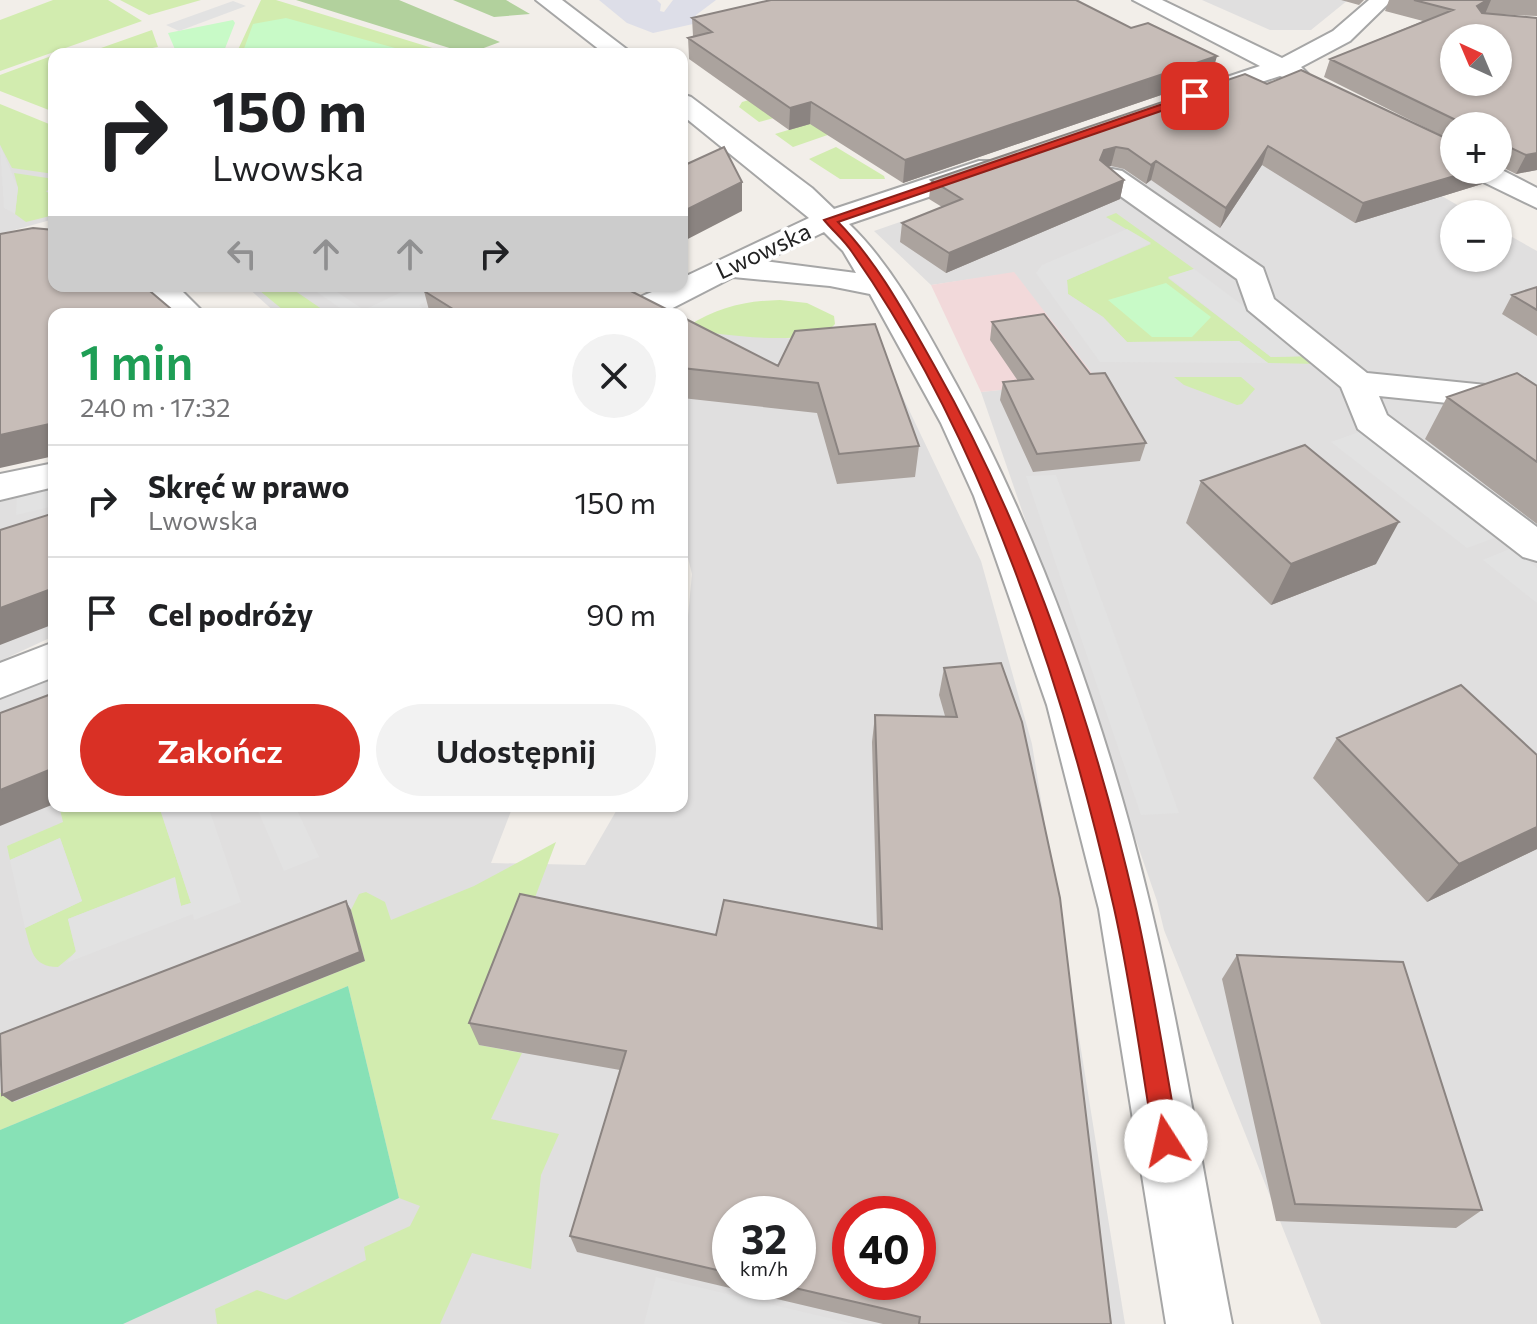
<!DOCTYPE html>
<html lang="pl">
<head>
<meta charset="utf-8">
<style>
	body { margin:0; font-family:Commissioner,sans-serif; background:#f2f2f2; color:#202124; height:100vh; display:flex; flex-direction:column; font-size:30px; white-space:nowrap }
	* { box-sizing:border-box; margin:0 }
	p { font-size:26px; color:#757577 }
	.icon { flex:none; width:44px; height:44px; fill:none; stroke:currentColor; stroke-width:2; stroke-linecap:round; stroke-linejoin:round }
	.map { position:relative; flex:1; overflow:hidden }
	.side { position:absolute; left:48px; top:308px; width:640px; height:504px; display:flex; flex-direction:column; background:#fff; border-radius:16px; box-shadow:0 2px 6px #0004 }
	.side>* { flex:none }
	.guide { position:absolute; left:48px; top:48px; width:640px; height:244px; border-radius:16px; box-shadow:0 2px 6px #0004; background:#fff; color:#202124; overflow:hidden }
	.needle { width:52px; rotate:316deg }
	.tools { position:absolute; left:1440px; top:24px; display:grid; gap:16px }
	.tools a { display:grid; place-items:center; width:72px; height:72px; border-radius:50%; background:#fff; box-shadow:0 2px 6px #0004; font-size:40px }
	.speed { position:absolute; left:712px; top:1196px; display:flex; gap:16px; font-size:40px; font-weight:700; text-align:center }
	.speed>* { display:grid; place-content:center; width:104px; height:104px; border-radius:50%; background:#fff; box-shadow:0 2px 6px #0004; line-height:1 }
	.speed small { font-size:20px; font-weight:400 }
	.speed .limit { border:12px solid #d22; background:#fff; color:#111 }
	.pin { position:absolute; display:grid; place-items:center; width:68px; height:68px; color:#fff; margin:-34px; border-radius:16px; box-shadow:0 4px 12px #0006 }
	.me { position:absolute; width:88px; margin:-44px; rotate:350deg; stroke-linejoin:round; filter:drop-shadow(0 0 6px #0008) }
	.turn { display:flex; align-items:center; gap:28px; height:168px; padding:0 32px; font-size:36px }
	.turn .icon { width:104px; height:104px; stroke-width:2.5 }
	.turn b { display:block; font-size:56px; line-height:68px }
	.lanes { display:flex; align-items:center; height:76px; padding:0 32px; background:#0003; justify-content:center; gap:40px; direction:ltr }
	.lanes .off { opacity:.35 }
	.round { display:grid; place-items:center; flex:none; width:84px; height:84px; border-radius:42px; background:#f2f2f2 }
	.headline { display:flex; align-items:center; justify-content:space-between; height:136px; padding:0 32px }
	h1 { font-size:48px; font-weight:600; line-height:60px; color:#1e9e55 }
	.button { display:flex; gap:16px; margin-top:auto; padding:16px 32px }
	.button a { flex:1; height:92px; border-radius:48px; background:#d93025; color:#fff; font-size:32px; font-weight:600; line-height:92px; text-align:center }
	.button a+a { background:#f2f2f2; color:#202124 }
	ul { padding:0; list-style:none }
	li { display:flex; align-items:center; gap:24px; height:112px; padding:0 32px; border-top:2px solid #e0e0e0 }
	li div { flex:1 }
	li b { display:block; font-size:30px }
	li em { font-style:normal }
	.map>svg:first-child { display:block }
	.residential { fill:#e0dfdf; fill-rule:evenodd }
	.commercial { fill:#f2d9da }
	.grass { fill:#d2ecaf }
	.forest { fill:#b2d19d }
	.park { fill:#c8fac7 }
	.pitch { fill:#87e1b6 }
	.parking { fill:#e2e2e2 }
	.plaza { fill:#dddee8 }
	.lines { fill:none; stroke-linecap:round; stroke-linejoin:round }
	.minor-casing { stroke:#a6a6a6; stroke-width:4 }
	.minor { fill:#fff; fill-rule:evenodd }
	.wall { fill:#aba39e; fill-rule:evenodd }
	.shaded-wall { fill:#8b8481 }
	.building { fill:#c7bdb8; stroke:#8b8481; stroke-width:2; fill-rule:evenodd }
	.route { fill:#d93025; stroke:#8d1f18; stroke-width:2 }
	.labels { text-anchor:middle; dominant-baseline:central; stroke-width:7; stroke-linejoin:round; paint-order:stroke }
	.far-street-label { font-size:24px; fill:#222; stroke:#fff }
</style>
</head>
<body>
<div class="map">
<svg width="1537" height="1324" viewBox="0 0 1537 1324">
	<rect width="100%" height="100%" fill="#f2eee9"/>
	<path class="residential" d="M1202,0H1348L1311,30H1270Z
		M1266,95L1473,214H1454V258H1498V229L1537,251V1324H1321L1164,930L1157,901L981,392L1095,380L1014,273L931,285L874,231Z
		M0,127L54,145V219L0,234Z
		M246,286H606L553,314H277Z
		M682,328L879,347L981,561L1032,744L1125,1324H0V698L54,674V806H513L491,863L585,865L619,806H682V679L692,574L682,534ZM730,1214H798V1282H730ZM850,1214H918V1282H850Z
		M54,489V636L0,661V502Z"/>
	<path class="commercial" d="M1014,272L1097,380L981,392L931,285Z"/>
	<path class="grass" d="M53,0H108L142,21L0,71V20Z
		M120,0H201L149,15Z
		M261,0H276L452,54H236Z
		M152,30L158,47L119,54H84Z
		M54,55V112L0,91V75Z
		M759,97L891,113L793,147L775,134L808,124L792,113L759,122L739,107L742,102Z
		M0,104L54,126V174L12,168L0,145Z
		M836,147L884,176L885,179H840L809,159Z
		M14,173L54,179V188L46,191L54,198V215L26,222L15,214L18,188Z
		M1116,213L1194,269L1168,278L1271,357L1310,356L1319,364L1268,363L1239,341L1127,342L1103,317L1068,294L1067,280L1151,244L1106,217Z
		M254,286H288L329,314H288Z
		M780,300L807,303L834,316L835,324C814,349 721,334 690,330L688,326C719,307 744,301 780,300Z
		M1174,377H1241L1255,389L1242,404L1237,405L1184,385Z
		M59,806H159L191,903L181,906L174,878L68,919L76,952L58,967C32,967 31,949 25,928L82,901L60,838L10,860L7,846L63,822Z
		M556,842L479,1045L522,1053L491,1119L559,1134L541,1175L531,1269L472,1253L440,1324H217L215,1309L257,1290L286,1300L366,1260L364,1247L410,1226L420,1206L399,1198L348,986L0,1130V1093L11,1089L14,1102L365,961L351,910L359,894L366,892L385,902L391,920L474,886Z"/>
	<path class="forest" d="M296,0H399L500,42L473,52L459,51Z
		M453,0H506L530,14L494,17Z"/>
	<path class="park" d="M286,18L406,51L242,54L253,24Z
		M233,20L235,23L224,51L177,54L168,33Z
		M1166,283L1211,317L1192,337H1152L1108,300Z"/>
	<path class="pitch" d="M348,986L399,1198L123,1324H0V1130Z"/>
	<path class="parking" d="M233,1L246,6L179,31L166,25Z
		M0,145L18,188L15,214L4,208Z
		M1127,229L1151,243L1067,280L1068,294L1103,317L1127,342L1239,341L1268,363L1100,362L1036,273L1042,265Z
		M1194,269L1310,356L1271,357L1168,277Z
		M308,286H328L364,310L414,286H455L419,305L426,311L421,314H349Z
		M1362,431L1497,537L1467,548L1331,442Z
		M1056,475L1179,813L1141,815L1026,476Z
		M54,487V506L16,515L17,495Z
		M1512,548L1537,568V603L1483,560Z
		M159,806H208L241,902L194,920L193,914L66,963L76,951L68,919L175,877L181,906L191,903Z
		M256,806H295L319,857L284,871Z
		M60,838L82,901L25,928L10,860Z
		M656,1277L854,1324H644Z"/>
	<path class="plaza" d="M599,0H657L661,4L660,11L664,12L673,0H716L696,15L693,24L653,33L627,23Z"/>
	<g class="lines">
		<defs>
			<path id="minor" d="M536,0H562L633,54H605Z
				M1133,0H1162L1282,58L1333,31L1369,0H1392L1350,41L1301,67L1308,74L1305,79L1296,81L1280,76L1194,104L1185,101L1181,96L1185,91L1260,66Z
				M682,94L691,97L812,188L834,209L979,161H999L1003,167L999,173L849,224C894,267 926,330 956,384C1042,540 1110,736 1151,909C1184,1046 1205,1186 1232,1324H1166L1099,909L1047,705L974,496L941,423L870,294L830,286L733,277L661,314H620C631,297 662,286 682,286V278L809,218L682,115ZM824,232L843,251L856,273L764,261Z
				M1498,168L1537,188V208L1471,176L1467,170Z
				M1112,169L1122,171L1263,268L1274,299L1367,373L1537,390V412L1379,396L1387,415L1537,527V561L1523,557L1358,429L1341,387L1248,310L1237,279L1102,183L1098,177L1102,171Z
				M142,286H177L205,314H170Z
				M54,463V487L0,500V474Z
				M54,642V677L0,698V663Z"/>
		</defs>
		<use href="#minor" class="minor-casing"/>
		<use href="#minor" class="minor"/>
	</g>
	<path class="wall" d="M1341,0H1364L1359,5Z
		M1389,0H1537V16L1492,14L1537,18V170L1516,174L1498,165V126H1454V142L1324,77L1330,59L1423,21L1385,11Z
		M692,18L1211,78L903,183L810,124L789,130L689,59L688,38L693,36Z
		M1245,74L1454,170H1488L1482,184L1355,223L1262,165L1220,228L1151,180L1146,184L1124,169L1111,166L1108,167L1124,180L1120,199L946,273L900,242L902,223L942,207L929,199L931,180Z
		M1537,287V336L1502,314L1512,295Z
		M424,291L676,314H430Z
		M682,317L778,366L795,331L919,446L915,477L837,484L817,413L682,398Z
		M992,322L1090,374L1146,443L1140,461L1033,472L1000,400L1003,382L1018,381L990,340Z
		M1537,386V524L1425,439L1447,397Z
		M1201,481L1376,564L1271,605L1186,523Z
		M1001,663L1111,1324H883L577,1252L570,1236L620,1070L479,1045L469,1023L716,935L877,928L872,742L875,715L945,716L939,695L944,668ZM730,1214L798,1282H730Z
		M1337,738L1537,849L1427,902L1313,778Z
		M1237,955L1482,1210L1456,1228L1276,1221L1222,979Z"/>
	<path class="shaded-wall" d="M1487,0H1491L1485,14L1470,23L1477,6Z
		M1217,56L1211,78L903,183L905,160Z
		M811,102L810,124L789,130L790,108Z
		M1268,146L1262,165L1220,228L1226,208Z
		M1116,147L1111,166L1100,169V160L1104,150Z
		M1537,153V170L1516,174L1526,155Z
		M1156,161L1151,180L1146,184L1151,165Z
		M1475,170H1488L1482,184L1355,223L1363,203Z
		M1124,180L1120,199L946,273L949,253Z
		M742,182V211L682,242V212Z
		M54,423V456L0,468V435Z
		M1399,522L1376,564L1271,605L1291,564Z
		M54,588V624L0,645V608Z
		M54,768V804L0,826V790Z
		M1537,827V849L1427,902L1459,864Z
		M346,901L351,910L365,961L12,1102L2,1095Z"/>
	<path class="building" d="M771,0H1076L1131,28L1148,23L1217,56L905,160L811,102L790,108L688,38L712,32L692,18Z
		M1414,0H1487L1477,6L1482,13L1537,18V153L1526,155L1507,146L1498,147V126H1464V124L1330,59L1453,10ZM1454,38H1498V82H1454Z
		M1301,70L1454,142V170H1475L1363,203L1268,146L1226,208L1156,161L1151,165L1128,149L1116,147L1104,150L1100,160L1124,180L949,253L902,223L962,199L931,180L1245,74L1267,84Z
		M724,147L742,182L682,212V161L687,164Z
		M33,228L54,230V286H144L177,314H54V423L0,435V234Z
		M435,286H615L623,287L676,314H461L424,291Z
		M1537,287V310L1512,295Z
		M1044,314L1090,374L1105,373L1146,443L1037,454L1003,382L1033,379L992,322Z
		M682,317L778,366L795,331L875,324L919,446L839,454L818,383L682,368Z
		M1517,373L1537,386V462L1447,397Z
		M1305,445L1399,522L1291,564L1201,481Z
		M54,513V588L0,608V530Z
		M1001,663L1022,722L1060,898L1111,1324H919L920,1317L769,1282H798V1214H730V1273L570,1236L626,1051L469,1023L520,894L716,935L724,900L882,929L875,715L957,717L944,668ZM850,1214H918V1282H850Z
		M1461,685L1537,755V827L1459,864L1337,738Z
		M54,693V768L0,790V713Z
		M346,901L360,952L2,1095L0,1034Z
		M1237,955L1403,962L1482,1210L1295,1204Z"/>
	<path class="route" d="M1195,93L1199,98L838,222C879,264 906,316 935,367C1028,531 1094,725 1136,909C1153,985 1165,1064 1179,1141L1175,1150L1166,1153L1158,1150L1154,1141C1141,1063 1131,984 1114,908C1064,687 983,438 852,252C844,240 833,231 824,220Z"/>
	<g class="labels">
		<g class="far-street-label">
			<text transform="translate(763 250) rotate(-25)">Lwowska</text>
		</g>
	</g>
</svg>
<div class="tools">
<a><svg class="needle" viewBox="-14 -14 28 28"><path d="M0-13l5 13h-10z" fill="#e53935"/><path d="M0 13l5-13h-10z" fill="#757577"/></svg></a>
<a>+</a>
<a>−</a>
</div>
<div class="speed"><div>32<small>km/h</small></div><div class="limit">40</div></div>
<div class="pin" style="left:1195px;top:96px;background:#d93025"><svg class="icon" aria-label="arrive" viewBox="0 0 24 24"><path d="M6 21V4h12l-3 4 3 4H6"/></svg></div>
<svg class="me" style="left:1166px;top:1141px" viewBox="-20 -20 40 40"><circle r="19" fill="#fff"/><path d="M0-13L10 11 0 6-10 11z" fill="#d93025"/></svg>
<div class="guide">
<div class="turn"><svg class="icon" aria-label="right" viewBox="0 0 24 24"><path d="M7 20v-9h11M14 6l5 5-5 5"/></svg><div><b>150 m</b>Lwowska</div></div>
<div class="lanes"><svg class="icon off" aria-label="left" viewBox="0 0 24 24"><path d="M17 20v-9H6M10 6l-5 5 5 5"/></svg><svg class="icon off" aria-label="ahead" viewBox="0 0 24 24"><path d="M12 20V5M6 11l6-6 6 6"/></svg><svg class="icon off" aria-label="ahead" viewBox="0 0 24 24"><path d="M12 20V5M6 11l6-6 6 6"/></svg><svg class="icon" aria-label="right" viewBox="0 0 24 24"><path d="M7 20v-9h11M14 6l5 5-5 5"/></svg></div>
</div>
<section class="side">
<div class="headline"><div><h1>1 min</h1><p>240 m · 17:32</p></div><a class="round"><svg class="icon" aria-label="close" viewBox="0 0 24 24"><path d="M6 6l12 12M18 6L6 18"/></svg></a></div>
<ul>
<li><svg class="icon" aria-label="right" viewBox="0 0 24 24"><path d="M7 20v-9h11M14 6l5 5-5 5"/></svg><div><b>Skręć w prawo</b><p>Lwowska</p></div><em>150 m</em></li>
<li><svg class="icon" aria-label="arrive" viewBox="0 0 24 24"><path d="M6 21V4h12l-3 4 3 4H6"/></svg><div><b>Cel podróży</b></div><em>90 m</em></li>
</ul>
<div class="button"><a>Zakończ</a><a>Udostępnij</a></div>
</section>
</div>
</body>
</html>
